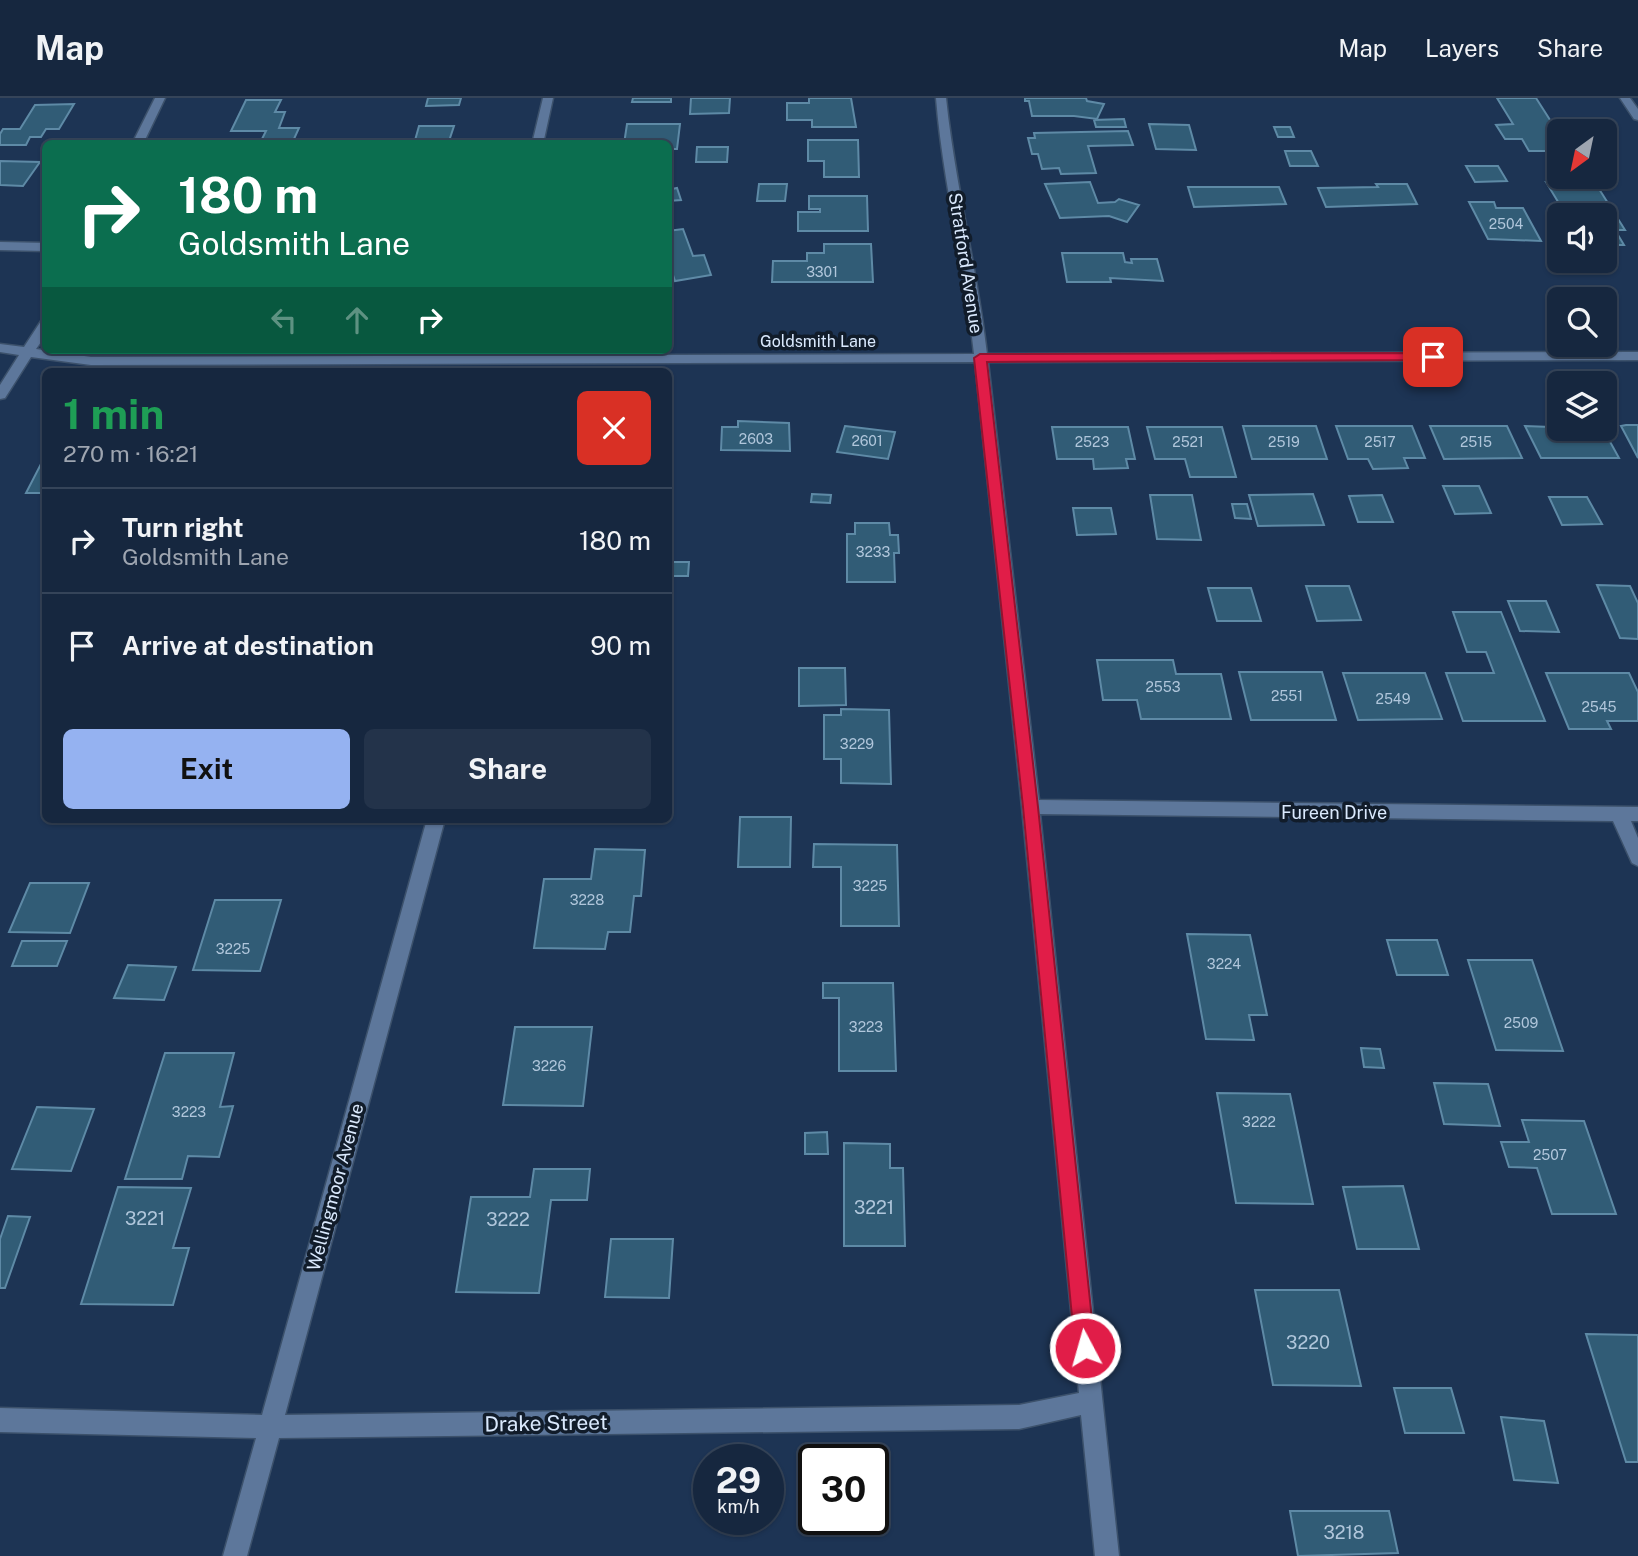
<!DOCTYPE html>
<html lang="en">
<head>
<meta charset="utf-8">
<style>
	body { margin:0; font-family:"Public Sans",sans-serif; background:#23334a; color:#f1f3f6; height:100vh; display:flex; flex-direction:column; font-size:26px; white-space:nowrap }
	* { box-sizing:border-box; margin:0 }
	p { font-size:23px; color:#9ea5b0 }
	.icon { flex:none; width:38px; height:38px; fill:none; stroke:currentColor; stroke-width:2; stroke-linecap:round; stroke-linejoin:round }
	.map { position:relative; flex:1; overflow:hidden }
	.drawer { position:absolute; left:42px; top:270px; width:630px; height:455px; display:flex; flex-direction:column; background:#16273f; border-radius:10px; box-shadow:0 2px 5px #0004,0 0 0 2px #354459 }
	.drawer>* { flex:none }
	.banner { position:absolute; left:42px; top:42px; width:630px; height:214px; border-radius:10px; box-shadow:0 2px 5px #0004,0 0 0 2px #354459; background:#0b6e4f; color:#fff; overflow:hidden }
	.needle { width:46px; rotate:213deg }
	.controls { position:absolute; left:1547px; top:21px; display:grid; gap:14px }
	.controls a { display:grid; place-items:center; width:70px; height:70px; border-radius:10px; background:#16273f; box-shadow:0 2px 5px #0004,0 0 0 2px #354459; font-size:35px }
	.speed { position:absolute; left:693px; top:1346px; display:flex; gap:14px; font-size:35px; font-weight:700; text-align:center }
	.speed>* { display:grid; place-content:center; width:91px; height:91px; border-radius:50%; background:#16273f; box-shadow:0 2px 5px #0004,0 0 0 2px #354459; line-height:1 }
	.speed small { font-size:18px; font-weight:400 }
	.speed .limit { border:4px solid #111; border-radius:10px; background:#fff; color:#111 }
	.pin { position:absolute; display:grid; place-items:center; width:60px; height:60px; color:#fff; margin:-30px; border-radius:14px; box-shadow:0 4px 10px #0006 }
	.me { position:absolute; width:77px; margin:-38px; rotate:354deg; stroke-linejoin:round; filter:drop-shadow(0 0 5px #0008) }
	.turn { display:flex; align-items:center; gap:24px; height:147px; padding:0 21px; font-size:32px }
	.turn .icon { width:91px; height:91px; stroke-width:2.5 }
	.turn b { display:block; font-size:49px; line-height:60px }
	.lanes { display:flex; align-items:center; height:66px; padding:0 21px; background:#0003; justify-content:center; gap:35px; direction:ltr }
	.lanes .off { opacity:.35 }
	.round { display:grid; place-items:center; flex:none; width:74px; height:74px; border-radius:10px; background:#23334a }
	.summary { display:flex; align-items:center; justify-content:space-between; height:119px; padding:0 21px }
	h1 { font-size:42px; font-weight:700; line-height:52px; color:#1e9e55 }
	.action { display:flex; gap:14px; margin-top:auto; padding:14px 21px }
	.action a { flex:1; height:80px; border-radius:10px; background:#95b2f1; color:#111; font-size:28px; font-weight:700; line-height:80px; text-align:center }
	.action a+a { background:#23334a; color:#f1f3f6 }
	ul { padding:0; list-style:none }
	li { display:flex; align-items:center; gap:21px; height:105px; padding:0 21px; border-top:2px solid #354459 }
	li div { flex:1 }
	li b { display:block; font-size:26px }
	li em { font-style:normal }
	header { display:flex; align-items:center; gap:42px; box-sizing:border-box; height:98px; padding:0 35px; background:#16273f; border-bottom:2px solid #354459 }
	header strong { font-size:33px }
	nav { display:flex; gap:38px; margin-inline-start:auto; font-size:24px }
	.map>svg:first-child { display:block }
	.building { fill:#315c76; stroke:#5e8aa6; stroke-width:2 }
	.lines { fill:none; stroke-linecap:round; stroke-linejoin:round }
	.minor-casing { stroke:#3c516b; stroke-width:3 }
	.minor { fill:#5d779b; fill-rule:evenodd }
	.route { fill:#e11d48; stroke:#92132f; stroke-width:2 }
	.labels { text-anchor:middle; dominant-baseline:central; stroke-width:7; stroke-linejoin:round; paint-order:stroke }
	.number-label { font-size:14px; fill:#b0c6db }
	.far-street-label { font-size:16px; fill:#dae9fd; stroke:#111c2a }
	.street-label { font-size:18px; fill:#dae9fd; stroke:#111c2a }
	.near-number-label { font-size:18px; fill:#b0c6db }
	.near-street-label { font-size:21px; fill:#dae9fd; stroke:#111c2a }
</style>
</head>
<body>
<header>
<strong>Map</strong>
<nav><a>Map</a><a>Layers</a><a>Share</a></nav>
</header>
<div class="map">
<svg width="1638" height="1458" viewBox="0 0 1638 1458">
	<rect width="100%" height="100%" fill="#1d3454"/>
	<path class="building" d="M428,0H461L459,7L426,8Z
		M633,0H671V4H632Z
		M691,0H730L729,15L690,16Z
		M809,0H851L856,29H812V22H787V5H809Z
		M1025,0H1086L1087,3L1104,6L1097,21L1074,18H1032L1029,3H1025Z
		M1497,0H1536L1559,36V53H1529L1522,41H1505L1496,27L1513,26Z
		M246,2H281L275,14H285L279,30H299L294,41H262L266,33H231Z
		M74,6L59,31H46L41,39H30L26,47H0V36L3,31H20L35,7Z
		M1124,21L1126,29H1096L1094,22Z
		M627,26H680L677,51H668V46H624Z
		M1149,26L1189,27L1196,52L1156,51Z
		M419,28H454L448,46H414Z
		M1274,29H1290L1294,39H1278Z
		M1128,33L1133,47L1088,48L1096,75L1061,76L1059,70L1042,71L1038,56H1032L1028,40H1035L1034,35Z
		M808,42H858L859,79H824V63H808Z
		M697,49H728L727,64H696Z
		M1285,53H1311L1318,68H1290Z
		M0,63L40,64L23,88L0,87Z
		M1466,68H1498L1507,83L1475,84Z
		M668,80L672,91L677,90L681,102L668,103Z
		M1594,83L1625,132H1615L1624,147H1605V117H1566L1546,84Z
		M1090,84L1098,105L1115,104L1119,101L1139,107L1127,124L1109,118L1060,120L1045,86Z
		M759,86H787L785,103H757Z
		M1376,86H1407L1417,106L1326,109L1318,90L1378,89Z
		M1188,89H1279L1286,106L1194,109Z
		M809,98H867L868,133H798V114H820V111H809Z
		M1469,104H1494L1496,110H1523L1541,143L1488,141Z
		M683,131L693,158L704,157L711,177L675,183L671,171H668V133Z
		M824,146H871L873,184H772L773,163H807V155H824Z
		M1062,155H1123L1125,164L1132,165L1131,161H1157L1163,183L1110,180L1111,184H1067Z
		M738,323L789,325L790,353L721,352L722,329H738Z
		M1626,327H1638V360L1621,328Z
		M845,328L895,334L888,361L837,354Z
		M1243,328H1316L1327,361H1252Z
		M1336,328H1412L1425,360H1404L1408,370L1373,371L1368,361H1348Z
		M1430,328H1507L1522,360L1444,361Z
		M1525,328L1603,331L1619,360H1541Z
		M1052,329H1128L1135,361H1126L1128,370L1094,371L1093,361H1057Z
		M1147,329H1222L1236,379H1190L1185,361H1155Z
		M46,357V395H26L42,364Z
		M1443,388H1479L1491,415L1455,416Z
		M812,396L831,397L830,405L811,404Z
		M1313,396L1324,427L1258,428L1249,397Z
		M1150,397H1192L1201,442L1157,441Z
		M1382,397L1393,424H1358L1349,398Z
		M1549,399H1587L1602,426L1562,427Z
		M1232,406H1247L1251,421L1235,420Z
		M1073,410H1111L1116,436L1077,437Z
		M855,425H889L890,437H898L899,455H894L895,484H847V436H855Z
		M671,464H689L688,478H670Z
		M1597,487L1630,488L1638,505V541L1620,540Z
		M1306,488H1349L1361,522L1317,523Z
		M1208,490H1251L1261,523H1217Z
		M1508,503H1546L1559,534L1520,533Z
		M1453,514H1501L1545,623H1463L1446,575H1494L1486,554H1467Z
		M1097,562H1173L1176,576H1221L1231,621H1141L1137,602H1103Z
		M799,570H845L846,607L799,608Z
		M1239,574H1322L1336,622H1251Z
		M1343,575H1425L1442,621L1358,622Z
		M1546,575H1629L1638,594V623H1607L1611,631H1569Z
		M841,611L889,612L891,686L841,685V661H824V617H841Z
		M740,719H791L790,769H738Z
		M814,746L897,747L899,828H841V769H813Z
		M595,751L645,752L641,798H634L630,834H608L605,851L534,850L544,781H591Z
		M30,785H89L70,835L9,834Z
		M215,802H281L260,873L193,872Z
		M1187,836L1250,837L1267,917H1249L1254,942L1206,941Z
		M1387,842H1437L1448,877H1397Z
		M22,843H67L57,868H12Z
		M1468,862H1532L1563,953L1496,952Z
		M128,867L176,869L164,902L114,900Z
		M823,885H893L896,973H839V900H823Z
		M515,929H592L583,1008L503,1007Z
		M1361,950L1380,951L1384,970L1364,969Z
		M165,955H234L220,1009L233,1008L219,1059L188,1058L182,1081H125Z
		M1434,985L1488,986L1500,1028L1444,1026Z
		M1217,995L1290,996L1313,1106L1236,1105Z
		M37,1009L94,1011L71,1073L12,1071Z
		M1522,1022L1584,1023L1616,1116H1552L1537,1070L1509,1069L1501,1044H1529Z
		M827,1034L828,1056H805V1035Z
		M844,1045L890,1046V1070H903L905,1148H844Z
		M534,1071H590L587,1102H551L539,1195L456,1194L471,1099H530Z
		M1403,1088L1419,1151H1357L1343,1089Z
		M118,1089L191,1090L173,1150H189L173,1207L81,1206Z
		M8,1118L30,1119L5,1190H0V1141Z
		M611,1141H673L669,1200L605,1199Z
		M1255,1192H1339L1361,1288L1273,1287Z
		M1586,1236L1638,1237V1364H1626Z
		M1394,1290H1451L1464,1335H1405Z
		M1501,1319L1544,1323L1558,1385L1514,1382Z
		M1290,1413H1389L1398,1455L1298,1458Z"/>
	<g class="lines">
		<defs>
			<path id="minor" d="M155,0H165L143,46H132Z
				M543,0H553L543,46H532Z
				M936,0H946C955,86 977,170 987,256L1638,254V262L988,264L1039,702L1638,709V723H1631L1638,740V768L1632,765L1613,723L1040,716L1119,1458H1095L1081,1317L1019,1331L279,1340L247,1458H223L256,1340L0,1334V1310L262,1317L427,721H445L285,1317L1019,1307L1079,1295L1022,709L975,264L91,267L31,259L5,300L0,301V287L19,257L0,254V246L24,249L41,223L46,222V237L36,251L91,259L974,256C965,170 943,86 936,0Z
				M1620,0H1630L1638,11V22L1634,21Z
				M0,144L46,145V153L0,152Z"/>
		</defs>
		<use href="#minor" class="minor-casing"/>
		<use href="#minor" class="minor"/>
	</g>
	<path class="route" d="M1433,255L1439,259L1437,262L987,264L1038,709L1095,1250L1092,1257L1085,1260L1078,1257L1075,1250L1023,709L974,260L980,256Z"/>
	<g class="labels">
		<g class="number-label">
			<text x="1506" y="126">2504</text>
			<text x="822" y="174">3301</text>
			<text x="756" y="341">2603</text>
			<text x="867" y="343">2601</text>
			<text x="1092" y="344">2523</text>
			<text x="1188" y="344">2521</text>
			<text x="1284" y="344">2519</text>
			<text x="1380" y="344">2517</text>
			<text x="1476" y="344">2515</text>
			<text x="873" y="454">3233</text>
			<text x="1163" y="589">2553</text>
			<text x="1287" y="598">2551</text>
			<text x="1393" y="601">2549</text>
			<text x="1599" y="609">2545</text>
			<text x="857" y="646">3229</text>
			<text x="870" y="788">3225</text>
			<text x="587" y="802">3228</text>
			<text x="233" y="851">3225</text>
			<text x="1224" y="866">3224</text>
			<text x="1521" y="925">2509</text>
			<text x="866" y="929">3223</text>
			<text x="549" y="968">3226</text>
			<text x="189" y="1014">3223</text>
			<text x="1259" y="1024">3222</text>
			<text x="1550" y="1057">2507</text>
		</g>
		<g class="far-street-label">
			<text x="818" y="243">Goldsmith Lane</text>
		</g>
		<g class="street-label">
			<text transform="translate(966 165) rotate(81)">Stratford Avenue</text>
			<text x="1334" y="714">Fureen Drive</text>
			<text transform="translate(335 1089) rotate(-75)">Wellingmoor Avenue</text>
		</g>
		<g class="near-number-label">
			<text x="874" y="1109">3221</text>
			<text x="145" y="1120">3221</text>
			<text x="508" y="1121">3222</text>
			<text x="1308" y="1244">3220</text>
			<text x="1344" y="1434">3218</text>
		</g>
		<g class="near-street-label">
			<text transform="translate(546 1325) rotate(-1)">Drake Street</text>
		</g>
	</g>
</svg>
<div class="controls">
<a><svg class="needle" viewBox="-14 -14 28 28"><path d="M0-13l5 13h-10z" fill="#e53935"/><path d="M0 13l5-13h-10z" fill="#9ea5b0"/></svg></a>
<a><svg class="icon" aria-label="sound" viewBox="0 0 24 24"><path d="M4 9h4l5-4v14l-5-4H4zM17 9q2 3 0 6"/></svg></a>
<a><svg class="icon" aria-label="search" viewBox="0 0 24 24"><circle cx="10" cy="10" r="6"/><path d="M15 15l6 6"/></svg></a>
<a><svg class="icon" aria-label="layers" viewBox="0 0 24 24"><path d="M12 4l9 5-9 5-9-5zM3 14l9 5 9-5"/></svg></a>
</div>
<div class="speed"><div>29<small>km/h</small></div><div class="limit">30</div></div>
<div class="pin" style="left:1433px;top:259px;background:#d93025"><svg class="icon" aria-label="arrive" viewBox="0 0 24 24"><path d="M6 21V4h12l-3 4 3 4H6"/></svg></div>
<svg class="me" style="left:1085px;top:1250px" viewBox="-20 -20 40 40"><circle r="17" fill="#e11d48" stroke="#fff" stroke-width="3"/><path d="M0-11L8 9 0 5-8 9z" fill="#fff"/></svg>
<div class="banner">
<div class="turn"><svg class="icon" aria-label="right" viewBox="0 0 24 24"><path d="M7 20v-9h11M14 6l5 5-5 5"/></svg><div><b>180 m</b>Goldsmith Lane</div></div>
<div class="lanes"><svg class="icon off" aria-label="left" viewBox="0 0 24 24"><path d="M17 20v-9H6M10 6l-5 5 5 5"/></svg><svg class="icon off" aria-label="ahead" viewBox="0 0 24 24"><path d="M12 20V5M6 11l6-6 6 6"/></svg><svg class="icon" aria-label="right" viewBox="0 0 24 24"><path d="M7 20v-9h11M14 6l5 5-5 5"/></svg></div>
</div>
<section class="drawer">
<div class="summary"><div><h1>1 min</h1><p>270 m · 16:21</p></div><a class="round" style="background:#d93025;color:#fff"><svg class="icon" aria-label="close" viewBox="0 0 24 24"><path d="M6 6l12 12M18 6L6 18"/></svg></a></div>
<ul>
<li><svg class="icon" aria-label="right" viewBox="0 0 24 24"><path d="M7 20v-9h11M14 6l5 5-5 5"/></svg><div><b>Turn right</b><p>Goldsmith Lane</p></div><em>180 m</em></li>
<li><svg class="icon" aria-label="arrive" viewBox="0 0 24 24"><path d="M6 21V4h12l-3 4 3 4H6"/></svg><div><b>Arrive at destination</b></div><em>90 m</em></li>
</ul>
<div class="action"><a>Exit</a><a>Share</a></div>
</section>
</div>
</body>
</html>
